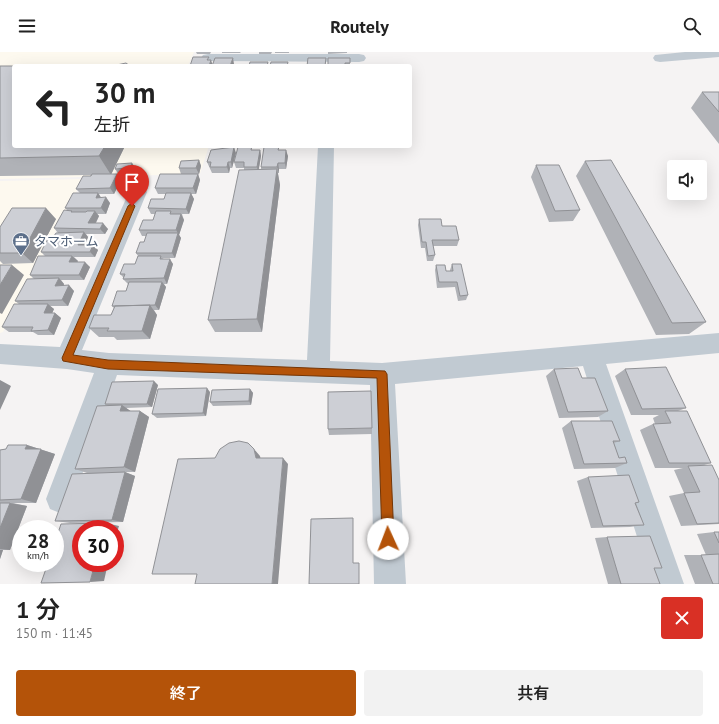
<!DOCTYPE html>
<html lang="ja">
<head>
<meta charset="utf-8">
<style>
	body { margin:0; font-family:"PT Sans","Noto Sans JP",sans-serif; background:#f2f2f2; color:#222; height:100vh; display:flex; flex-direction:column; font-size:15px; white-space:nowrap }
	* { box-sizing:border-box; margin:0 }
	p { font-size:13px; color:#767676 }
	.icon { flex:none; width:22px; height:22px; fill:none; stroke:currentColor; stroke-width:2; stroke-linecap:round; stroke-linejoin:round }
	.map { position:relative; height:532px; overflow:hidden }
	.side { display:flex; flex-direction:column; background:#fff; flex:1 }
	.side>* { flex:none }
	.top-card { position:absolute; left:12px; top:12px; width:400px; height:84px; border-radius:4px; box-shadow:0 4px 16px #0002; background:#fff; color:#222; overflow:hidden }
	.fabs { position:absolute; left:667px; top:108px; display:grid; gap:8px }
	.fabs a { display:grid; place-items:center; width:40px; height:40px; border-radius:4px; background:#fff; box-shadow:0 4px 16px #0002; font-size:20px }
	.speed { position:absolute; left:12px; top:468px; display:flex; gap:8px; font-size:20px; font-weight:700; text-align:center }
	.speed>* { display:grid; place-content:center; width:52px; height:52px; border-radius:50%; background:#fff; box-shadow:0 4px 16px #0002; line-height:1 }
	.speed small { font-size:10px; font-weight:400 }
	.speed .limit { border:6px solid #d22; background:#fff; color:#111 }
	.pin { position:absolute; display:grid; place-items:center; width:34px; height:34px; color:#fff; margin:-41px -17px; border-radius:50% 50% 50% 0; rotate:-45deg; box-shadow:0 0 4px #0007 }
	.pin .icon { rotate:45deg }
	.me { position:absolute; width:44px; margin:-22px; rotate:358deg; stroke-linejoin:round; filter:drop-shadow(0 0 3px #0008) }
	.turn { display:flex; align-items:center; gap:14px; height:84px; padding:0 16px; font-size:18px }
	.turn .icon { width:52px; height:52px; stroke-width:2.5 }
	.turn b { display:block; font-size:28px; line-height:34px }
	.round { display:grid; place-items:center; flex:none; width:42px; height:42px; border-radius:4px; background:#f2f2f2 }
	.overview { display:flex; align-items:center; justify-content:space-between; height:68px; padding:0 16px }
	h1 { font-size:24px; font-weight:600; line-height:30px }
	.cta { display:flex; gap:8px; margin-top:auto; padding:8px 16px }
	.cta a { flex:1; height:46px; border-radius:4px; background:#b45309; color:#fff; font-size:16px; font-weight:600; line-height:46px; text-align:center }
	.cta a+a { background:#f2f2f2; color:#222 }
	header { display:flex; justify-content:space-between; align-items:center; height:52px; padding:0 16px; background:#fff; font-size:18px; font-weight:600 }
	.map>svg:first-child { display:block }
	.commercial { fill:#fdf9ef }
	.lines { fill:none; stroke-linecap:round; stroke-linejoin:round }
	.minor { fill:#c1cad2; fill-rule:evenodd }
	.wall { fill:#b0b2b7 }
	.shaded-wall { fill:#909195 }
	.building { fill:#cdcfd5; stroke:#909195 }
	.route { fill:#b45309; stroke:#753606 }
	.labels { text-anchor:middle; dominant-baseline:central; stroke-width:4; stroke-linejoin:round; paint-order:stroke }
	.service-label { font-size:13px; fill:#4e5e75; stroke:#fff; text-anchor:start }
</style>
</head>
<body>
<header><svg class="icon" aria-label="menu" viewBox="0 0 24 24"><path d="M4 6h16M4 12h16M4 18h16"/></svg>Routely<svg class="icon" aria-label="search" viewBox="0 0 24 24"><circle cx="10" cy="10" r="6"/><path d="M15 15l6 6"/></svg></header>
<div class="map">
<svg width="719" height="532" viewBox="0 0 719 532">
	<rect width="100%" height="100%" fill="#f5f3f3"/>
	<path class="commercial" d="M0,0H194L188,14H14V94H209L200,122L0,127Z
		M83,127L3,280L0,281V129Z"/>
	<g class="lines">
		<path class="minor" d="M685,0H719V5L660,10L655,9L653,6L655,3Z
			M208,2H359L364,3L366,6L364,9L359,10L203,9L201,6L203,3Z
			M318,94H334L330,309L382,311L719,281V301L606,312L684,532H652L583,314L395,332L406,532H374L370,333L117,323L70,457L60,461L50,457L46,447L94,321L67,317L0,312V292L60,295L129,140L132,136L138,134L144,136L147,140L82,298L109,301L307,308Z"/>
	</g>
	<path class="wall" d="M196,0H211L210,2H197Z
		M222,0H241L240,1H222Z
		M259,0H272L271,2H259Z
		M275,0H289V1H275Z
		M328,0H347V1L328,2Z
		M350,6V14H328Z
		M0,14L14,94H125L111,122H117L121,128L114,142H99L101,146L110,151L106,162H97L99,164L96,171L108,177L105,182H86L88,185L85,193H93L98,198L95,205H74L78,209L77,210L90,215L84,228H61L64,232V234L74,239L68,254H49L54,257L52,261H55L61,266L54,283H38L33,280H9L2,275L19,252L15,249L34,227L30,223L45,204L41,200L54,184L58,181L54,176L67,158L65,156L80,141L76,137L91,123L0,124Z
		M702,40H719V92L691,56Z
		M253,98H260L261,104L259,117H261V115L279,98L288,104L286,117H279V121H278L280,133L262,280H215L208,268L244,118V116H236L234,110Z
		M236,101L232,116H230L229,121H212L207,110Z
		M199,108L201,114L199,122H198L200,128L196,142H191L194,147L189,162H182L184,168L179,183L181,186L175,206H162L173,212L167,232H164L166,235L159,258H154L157,263L150,287L117,288L114,285H99L89,276L111,263L114,256L112,254L126,239L128,232L123,227L124,226L120,222L135,212L138,204L136,201L144,190L146,184H142L139,178L153,168L155,162H151L148,156L164,147L166,142H158L155,136L181,122L179,116Z
		M585,109L706,270L689,282L656,283L576,124Z
		M117,112L136,117L134,122L119,123L115,117Z
		M536,113L580,158L573,169L549,170L531,125Z
		M56,167L33,211L3,212L0,209V175Z
		M419,167L442,174L459,188L457,194H433L435,203L433,209H427L425,196H421L418,173Z
		M452,212L468,243L466,248L458,249L455,235L437,236L435,218L436,213L446,219H450V218Z
		M554,317L582,326L608,359L598,365L559,366L546,324Z
		M625,317L686,356L678,359L711,411L701,414L719,428V472L681,474L669,444L684,441L674,418L683,416H655L640,378L653,372H655L653,366L659,363H631L615,324Z
		M158,333L152,355L126,356L130,359H140L149,365L135,420H125L135,424L123,470L70,471L55,469L87,421L75,417L107,354L105,352Z
		M250,337L253,341L251,353L213,354L210,350Z
		M210,340L206,364L157,366L152,362Z
		M571,369L620,389L614,391L619,406L627,411L615,416L574,417L562,376Z
		M372,376V382L329,383L328,377Z
		M27,393L55,402L36,451H13L27,454L10,498H3L0,507V398L6,397Z
		M588,425L639,450L636,451L644,473L630,475L591,476L577,429Z
		M714,480H719V532H695L684,503H706L697,482Z
		M607,485L654,516L660,532H608L595,486Z"/>
	<path class="shaded-wall" d="M233,6L234,12V14H230Z
		M211,8L213,14H209Z
		M105,94H125L111,123L99,104Z
		M234,95L236,101L232,116L231,110Z
		M260,98L261,104L258,121L257,115Z
		M286,98L288,104L286,117L285,111Z
		M199,108L201,114L199,122L196,116Z
		M228,110L230,116L229,121L227,115Z
		M132,111L136,117L134,122L130,116Z
		M278,111L279,117V121L277,115Z
		M277,117L280,133L262,280L257,267Z
		M117,122L121,128L114,142L110,136Z
		M198,122L200,128L196,142L193,136Z
		M98,141L102,147L96,146Z
		M191,141L194,147L189,162L186,157Z
		M106,145L110,151L106,162L101,156Z
		M46,156L56,167L33,211L22,201Z
		M95,159L99,164L93,176L88,171Z
		M181,162L184,168L179,183L176,178Z
		M103,171L108,177L105,182L100,177Z
		M84,180L88,185L83,198L78,193Z
		M178,181L181,186L175,206L172,201Z
		M93,193L98,198L95,205L90,200Z
		M72,204L78,209L74,215L69,210Z
		M170,207L173,212L167,232L164,226Z
		M85,210L90,215L84,228L79,223Z
		M12,213L24,223L2,262L0,261V233Z
		M59,226L64,232L61,239L55,234Z
		M162,230L166,235L159,258L155,253Z
		M69,233L74,239L68,254L62,248Z
		M48,252L54,257L50,266L44,261Z
		M150,253L157,263L150,287L142,279Z
		M55,261L61,266L54,283L48,278Z
		M0,328L11,334L0,358Z
		M154,329L158,333L152,355L147,352Z
		M207,336L210,340L206,364L203,361Z
		M250,337L253,341L251,353L249,349Z
		M122,353L132,360L120,359Z
		M140,359L149,365L135,420L124,415Z
		M27,393L55,402L36,451L21,447L25,397Z
		M254,397L260,404L262,413L256,406Z
		M283,406L288,412L278,532H272Z
		M125,420L135,424L123,470L112,468Z
		M10,451L27,454L10,498L0,497V476Z
		M106,471L119,474L115,487V477H105Z
		M0,498H3L0,507Z
		M95,511H108L104,529L90,530Z"/>
	<path class="building" d="M193,5H209L207,8H211L209,14H190Z
		M215,6H233L230,14H212Z
		M308,6H326L325,14H307Z
		M328,6H350V11H345V14H328Z
		M250,10H268L267,14H249Z
		M271,10H288L287,14H270Z
		M126,11L130,14H112Z
		M0,14H14V94H105L99,104L0,106Z
		M702,40H719V60Z
		M252,94L251,98H260L257,115H244V110H234L238,95Z
		M234,95L231,110H228L227,115H210L211,110H207L211,98Z
		M264,95H279L278,98H286L285,111H278L277,115H261Z
		M199,108L196,116H179L181,109Z
		M611,108L706,270L672,271L585,109Z
		M132,111L130,116L115,117L117,112Z
		M536,113H559L580,158L555,159Z
		M277,117L257,267L208,268L239,118Z
		M92,122H117L110,136L76,137L83,124H91Z
		M160,122H198L193,136H155Z
		M73,141H98L96,146L106,145L101,156H65Z
		M166,141H191L186,157L148,156L151,147H164Z
		M12,156H46L22,201H0V175Z
		M64,158L72,159L71,160H86L87,159H95L88,171H103L100,177L54,176Z
		M156,159H171L170,162H181L176,178H139L143,168H153Z
		M419,167H441L442,174H456L459,188H432L435,203L428,204L426,190H422Z
		M84,180L78,193H93L90,200H41L49,184H54L56,181Z
		M147,181H178L172,201H136L140,190H144Z
		M38,204H72L69,210H85L79,223H30Z
		M138,204H161L160,207H170L164,226L123,227L125,222H120L124,212H135Z
		M452,212H461L468,243L460,244L457,230H439L436,213H445L446,219H453Z
		M0,213H12L0,233Z
		M59,226L55,234L69,233L62,248L15,249L27,227Z
		M129,230H162L155,253L112,254L117,239H126Z
		M14,252H48L44,261H55L48,278L31,279L33,275H2Z
		M150,253L142,279H107L109,276H89L94,263H111L115,254Z
		M666,315L686,356L642,357L625,317Z
		M578,316L582,326H595L608,359L568,360L554,317Z
		M154,329L147,352H105L112,330Z
		M207,336L203,361L152,362L158,337Z
		M250,337L249,349L210,350L212,338Z
		M371,339L372,376L328,377V340Z
		M122,353L120,359H140L124,415L75,417L97,354Z
		M665,359H687L711,411H669L653,372L671,371Z
		M571,369H612L620,389H613L619,406L625,405L627,411L584,412Z
		M239,389L248,391L254,397L256,406H283L272,532H195L197,522H152L178,407L215,406L220,397L229,391Z
		M8,393H27L25,397H41L21,447L0,448V398L6,397Z
		M712,413L719,428V471L697,472L684,441L700,440L688,414Z
		M125,420L112,468L55,469L72,422Z
		M629,423L639,450L635,451L644,473L603,474L588,425Z
		M0,451H10L0,476Z
		M353,466V511H359V532H309L311,467Z
		M106,471L105,477H81V511H95L90,530L41,531L48,511H55V490L61,472Z
		M714,480H719V491Z
		M650,484L662,516H654L660,532H621L607,485Z
		M719,502V532H713L701,503Z"/>
	<path class="route" d="M132,151L135,154L73,303L108,308L385,319L387,322L394,487L392,491L388,493L384,491L382,487L377,326L108,317L63,309L62,306L128,154Z"/>
	<defs>
		<symbol id="office-pin" viewBox="-11 -11 22 30"><path d="M0 17L-7.5 6A9.5 9.5 0 1 1 7.5 6Z" fill="#5c6f8a" stroke="#fff"/><path d="M-6-3h4V-5.5h4V-3h4V5H-6ZM-1-4.5V-3h2v-1.5ZM-6 0V1H6V0Z" fill="#fff"/></symbol>
	</defs>
	<g fill-rule="evenodd">
		<use href="#office-pin" x="11" y="179" width="20" height="27"/>
	</g>
	<g class="labels">
		<g class="service-label">
			<text x="34" y="189">タマホーム</text>
		</g>
	</g>
</svg>
<div class="fabs">
<a><svg class="icon" aria-label="sound" viewBox="0 0 24 24"><path d="M4 9h4l5-4v14l-5-4H4zM17 9q2 3 0 6"/></svg></a>
</div>
<div class="speed"><div>28<small>km/h</small></div><div class="limit">30</div></div>
<div class="pin" style="left:132px;top:154px;background:#d93025"><svg class="icon" aria-label="arrive" viewBox="0 0 24 24"><path d="M6 21V4h12l-3 4 3 4H6"/></svg></div>
<svg class="me" style="left:388px;top:487px" viewBox="-20 -20 40 40"><circle r="19" fill="#fff"/><path d="M0-13L10 11 0 6-10 11z" fill="#b45309"/></svg>
<div class="top-card">
<div class="turn"><svg class="icon" aria-label="left" viewBox="0 0 24 24"><path d="M17 20v-9H6M10 6l-5 5 5 5"/></svg><div><b>30 m</b>左折</div></div>
</div>
</div>
<section class="side">
<div class="overview"><div><h1>1 分</h1><p>150 m · 11:45</p></div><a class="round" style="background:#d93025;color:#fff"><svg class="icon" aria-label="close" viewBox="0 0 24 24"><path d="M6 6l12 12M18 6L6 18"/></svg></a></div>
<div class="cta"><a>終了</a><a>共有</a></div>
</section>
</body>
</html>
